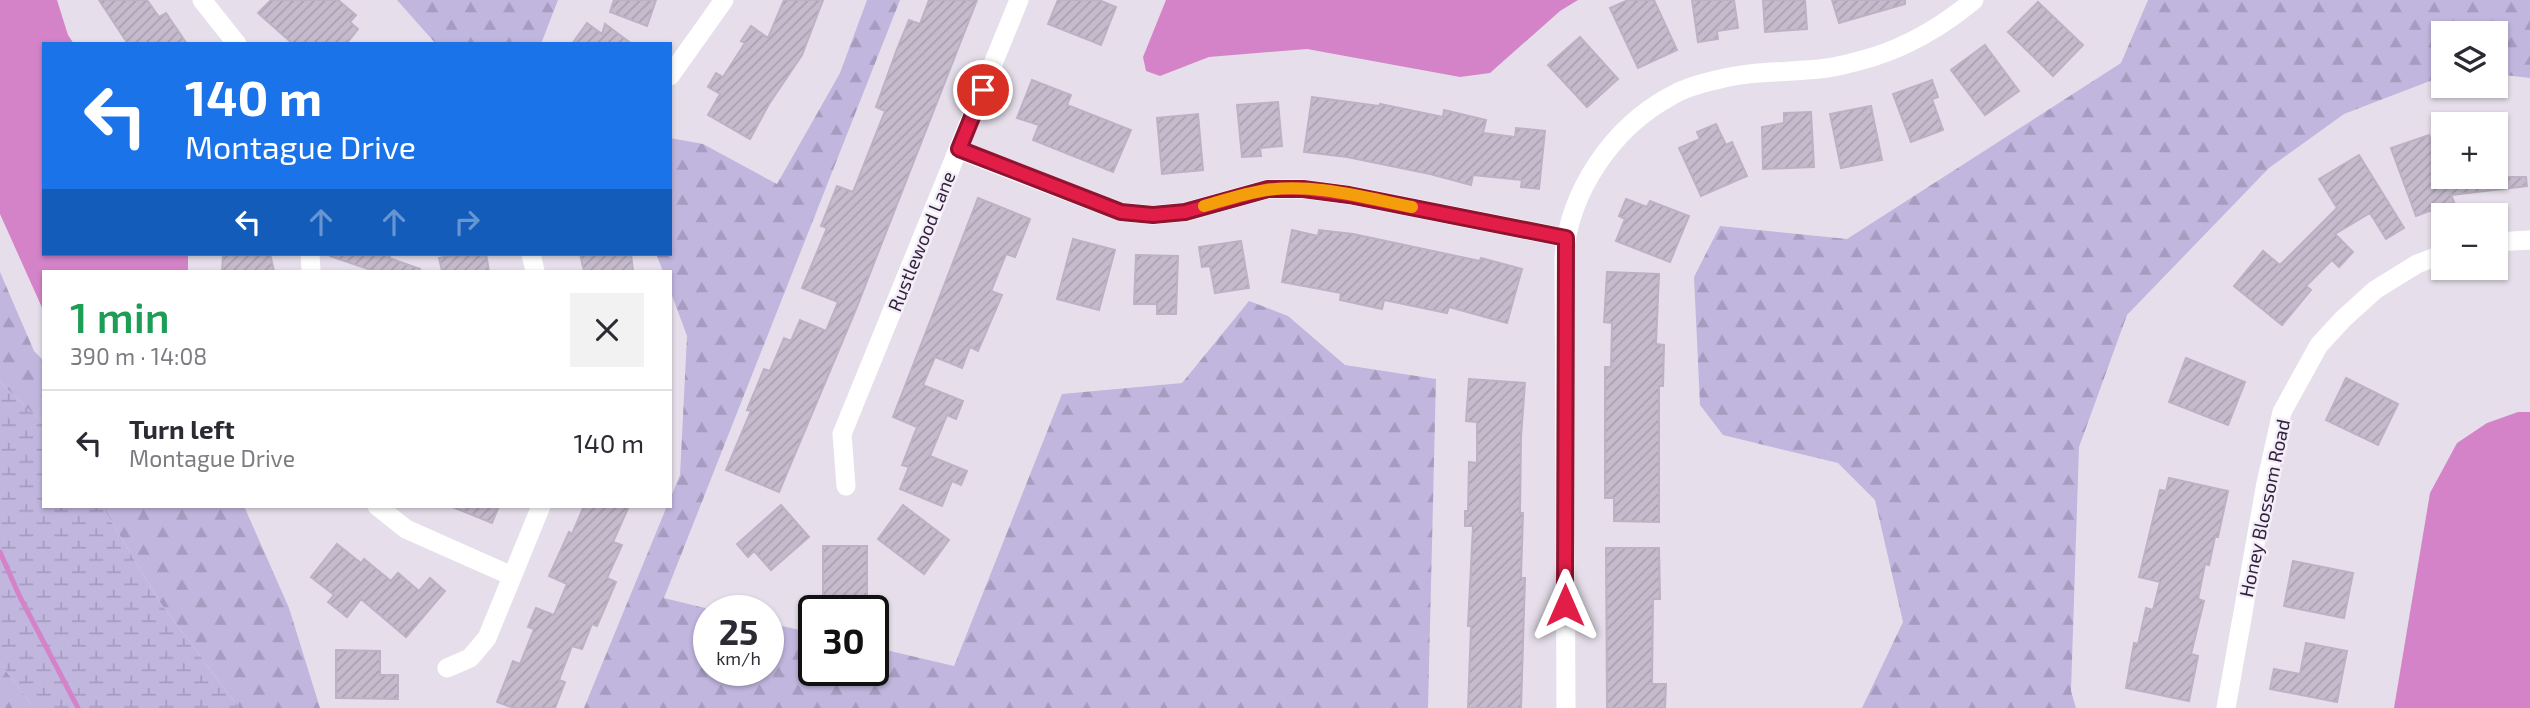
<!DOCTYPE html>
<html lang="en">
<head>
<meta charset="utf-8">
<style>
	body { margin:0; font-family:"Exo 2",sans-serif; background:#f2f2f3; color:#2b2b33; height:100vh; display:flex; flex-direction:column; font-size:26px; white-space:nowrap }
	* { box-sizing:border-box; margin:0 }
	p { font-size:23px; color:#7c7c81 }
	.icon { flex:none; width:38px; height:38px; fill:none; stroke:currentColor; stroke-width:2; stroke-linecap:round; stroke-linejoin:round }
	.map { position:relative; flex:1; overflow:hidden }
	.side { position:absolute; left:42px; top:270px; width:630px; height:238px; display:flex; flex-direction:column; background:#fff; border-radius:0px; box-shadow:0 2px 5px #0004 }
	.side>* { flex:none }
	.banner { position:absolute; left:42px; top:42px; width:630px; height:214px; border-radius:0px; box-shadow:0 2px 5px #0004; background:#1a73e8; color:#fff; overflow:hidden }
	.controls { position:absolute; left:2431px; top:21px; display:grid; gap:14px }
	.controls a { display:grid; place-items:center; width:77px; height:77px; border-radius:0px; background:#fff; box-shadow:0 2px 5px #0004; font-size:35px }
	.speed { position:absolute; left:693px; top:595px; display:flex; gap:14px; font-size:35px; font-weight:700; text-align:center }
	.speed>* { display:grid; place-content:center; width:91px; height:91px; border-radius:50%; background:#fff; box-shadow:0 2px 5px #0004; line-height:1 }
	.speed small { font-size:18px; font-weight:400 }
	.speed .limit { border:4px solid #111; border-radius:10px; background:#fff; color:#111 }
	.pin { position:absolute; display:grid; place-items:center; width:60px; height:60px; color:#fff; margin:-30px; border:4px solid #fff; border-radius:50%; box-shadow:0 2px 7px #0007 }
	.me { position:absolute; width:77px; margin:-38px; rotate:0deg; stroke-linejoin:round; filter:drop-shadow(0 0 5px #0008) }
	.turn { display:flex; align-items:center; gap:24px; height:147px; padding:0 28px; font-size:32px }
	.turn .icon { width:91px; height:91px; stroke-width:2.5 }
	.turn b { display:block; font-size:49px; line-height:60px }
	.lanes { display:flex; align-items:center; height:66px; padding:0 28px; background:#0003; justify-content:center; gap:35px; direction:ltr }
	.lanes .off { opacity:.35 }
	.round { display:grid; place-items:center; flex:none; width:74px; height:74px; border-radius:0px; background:#f2f2f3 }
	.summary { display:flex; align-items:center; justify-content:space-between; height:119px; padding:0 28px }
	h1 { font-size:42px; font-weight:600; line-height:52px; color:#1e9e55 }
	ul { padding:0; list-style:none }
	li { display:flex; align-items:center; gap:21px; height:105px; padding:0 28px; border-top:2px solid #e1e1e2 }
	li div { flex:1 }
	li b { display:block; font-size:26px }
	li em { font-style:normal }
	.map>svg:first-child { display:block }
	.forest { fill:url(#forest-firs) }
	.wetland { fill:url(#wetland-marsh) }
	.water { fill:#d483c8 }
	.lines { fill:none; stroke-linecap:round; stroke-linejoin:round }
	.stream { stroke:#d483c8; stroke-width:5 }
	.building { fill:url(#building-hatch); stroke:#bdb1c5; stroke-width:2 }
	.street { stroke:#fff; stroke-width:19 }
	.route-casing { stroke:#92132f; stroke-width:18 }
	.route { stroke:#e11d48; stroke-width:12 }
	.slow { stroke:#f59e0b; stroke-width:12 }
	.labels { text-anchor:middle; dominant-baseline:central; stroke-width:5; stroke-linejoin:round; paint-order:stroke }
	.street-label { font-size:19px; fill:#341f3c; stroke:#f3eff8 }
</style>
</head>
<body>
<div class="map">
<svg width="2530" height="708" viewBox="0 0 2530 708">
	<defs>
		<pattern id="forest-firs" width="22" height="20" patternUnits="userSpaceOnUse" patternTransform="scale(1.75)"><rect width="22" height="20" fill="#c1b6de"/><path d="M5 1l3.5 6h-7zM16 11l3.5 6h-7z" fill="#a69cbf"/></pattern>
		<pattern id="wetland-marsh" width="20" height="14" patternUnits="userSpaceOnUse" patternTransform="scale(1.75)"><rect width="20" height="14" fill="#c1b6de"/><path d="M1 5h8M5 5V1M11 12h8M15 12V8" fill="none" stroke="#a69cbf"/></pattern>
		<pattern id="building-hatch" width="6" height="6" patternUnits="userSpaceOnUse" patternTransform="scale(1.75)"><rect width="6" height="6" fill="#c5bbcc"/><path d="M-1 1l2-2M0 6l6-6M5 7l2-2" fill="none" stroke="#aaa0b0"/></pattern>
	</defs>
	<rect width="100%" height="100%" fill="#e6dfeb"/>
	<path class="forest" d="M397,0H558L541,44H436Z
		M867,0H900L664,598L717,611H709V670H768V623L814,633V670H873V647L954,666L1062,394L1182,383L1249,301L1288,316L1345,365L1436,379L1428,708H584L667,506H670V499L680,475L687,336L670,290V271H663L656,254H670V138L703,144L777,184L840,73Z
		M2148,0H2530V78L2496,74V33H2443V76L2344,114L2269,168L2127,315L2079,447L2071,691L2076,708H1862L1903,622L1875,500L1838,463L1723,435L1700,405L1694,277L1720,226L1847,239L2121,63Z
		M0,272L34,351L44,361V424L0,382Z
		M102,506H244L289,608L320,708H239L159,601Z
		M0,663L34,708H0Z"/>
	<path class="wetland" d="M0,382L44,424V506H102L159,601L239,708H34L0,663Z"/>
	<path class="water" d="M0,0H57L68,35L74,44H44V254H188V271H44V312L0,214Z
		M1166,0H1578L1560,11L1490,73L1460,77L1307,49L1209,57L1160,76L1146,71L1143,57Z
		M2518,412H2530V708H2394L2430,493L2457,443L2487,423Z"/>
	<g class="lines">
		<path class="stream" d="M0,552L19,595L78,708"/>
	</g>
	<path class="building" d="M99,0H147L159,17L166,13L187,44H128Z
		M271,0H338L356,15L350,22L358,29L346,44H293L258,13Z
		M614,0H656L647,26L610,12Z
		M784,0H823L802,55L769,104L750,139L708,115L720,94L708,87L716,73L723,77L745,43L741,41L751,26L768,38Z
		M929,0H977L856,309L779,492L726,470L751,411L747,410L764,369L770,371L784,338L791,341L800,320L826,331L838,302L802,288L827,228L821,226L837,186L853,192L885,111L876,107L897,49L909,20L920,24Z
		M1058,0H1099L1116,7L1101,45L1048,24Z
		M1628,0H1654L1677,50L1638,68L1610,8Z
		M1692,0H1734L1738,28L1717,31L1718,39L1698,42Z
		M1763,0H1805L1807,29L1765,32Z
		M1832,0H1905V4L1839,23Z
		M2038,2L2083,45L2053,76L2008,32Z
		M587,23L602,34L605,24L632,44H572Z
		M1580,37L1618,79L1587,107L1548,65Z
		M1985,45L2019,91L1985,115L1951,70Z
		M1032,80L1071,95L1067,105L1131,130L1113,172L1033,140L1039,125L1017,118Z
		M1932,80L1938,97L1932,99L1943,130L1911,142L1893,94Z
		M1312,97L1379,106L1380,104L1443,117L1444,110L1486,120L1483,133L1515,137L1516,128L1545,131L1539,189L1521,187L1522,180L1473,175L1471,185L1430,174L1347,157L1304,152Z
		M1278,102L1282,146L1260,148L1261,156L1242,157L1237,105Z
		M1871,106L1882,160L1841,168L1830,114Z
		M1811,112L1814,167L1763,169L1762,127L1784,123V113Z
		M1198,114L1203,170L1162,174L1157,118Z
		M1716,124L1726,145L1732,142L1747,176L1701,196L1679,148L1700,139L1697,132Z
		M2429,135L2443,177H2526L2527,186L2451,195L2454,202L2416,216L2391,148Z
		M2359,155L2404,228L2386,239L2370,213L2335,234L2353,252L2339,267L2332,260L2306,286L2311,290L2282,325L2234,286L2263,251L2280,265L2337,208L2319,179Z
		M978,198L1030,219L1015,257L1006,254L991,291L1002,295L978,351L970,347L962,368L935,357L923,385L963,401L956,419L947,415L930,456L967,471L961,485L952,481L942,506L900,489L909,467L902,465L917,427L893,417Z
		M1626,199L1647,207L1650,201L1689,216L1670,262L1616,241L1625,219L1619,216Z
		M1292,230L1318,236L1319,230L1353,234L1480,261L1481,258L1522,269L1507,323L1449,307L1447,313L1384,300L1382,309L1340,300L1341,293L1282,282Z
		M1073,239L1115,250L1099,310L1057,299Z
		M1241,241L1249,288L1215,293L1210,266L1202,267L1199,247Z
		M223,254H270L274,271H222Z
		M330,254H391L389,258L420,269V271H374L330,256Z
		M459,254H486L489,271H442L439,258Z
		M580,254H631L633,271H584Z
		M1136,255L1178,256L1176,314H1157V304H1134Z
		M1607,272L1659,274L1656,344L1664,345L1663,386H1659V522L1614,521V498H1605V367H1611L1612,323L1604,322Z
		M2186,358L2245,382L2228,425L2169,402Z
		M2346,378L2398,404L2378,445L2326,420Z
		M1469,379L1525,383L1521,437L1520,513H1523L1521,578H1525L1521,708H1468L1471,626H1468L1473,526H1465V511H1468L1469,462L1477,463V422L1466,421Z
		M2169,478L2228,491L2218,537H2215L2209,565L2205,564L2198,599L2204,601L2191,654L2198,656L2189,701L2126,688L2134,643L2138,644L2146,608L2153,610L2160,582L2139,577L2160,490L2166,491Z
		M781,505L809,537L771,570L754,551L748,557L737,544Z
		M903,505L949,540L924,574L878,539Z
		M450,506H499L492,523Z
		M584,506H629L613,542L622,545L607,578L616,582L597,626L592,624L582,649L572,646L559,680L565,682L555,708H514L497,702L513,661L520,664L534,629L528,627L536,608L554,615L567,584L549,576L569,532L572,534Z
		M337,544L361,563L364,559L391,581L398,573L419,591L430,578L445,591L406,637L361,599L347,617L328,602L334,595L311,577Z
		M823,546H867V610H823Z
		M1606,548H1659L1660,599H1653L1652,684H1666L1665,708H1607Z
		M2293,561L2353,573L2344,618L2284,606Z
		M2306,643L2347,651L2337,702L2270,689L2274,669L2300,674Z
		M336,650L380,651V675H398V699L336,698Z"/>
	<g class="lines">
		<path class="street" d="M202,0L237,44
			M670,76L724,0
			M959,150L1121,212L1153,215L1185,212L1268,189H1302L1349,195L1566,238
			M2496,242L2530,240
			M310,254L311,271
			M531,254L535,271
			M846,486L842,434L1019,0
			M377,506L406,529L512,576
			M447,668L470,658L487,638L541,506
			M1566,708L1564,257C1569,191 1613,127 1671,96C1684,88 1702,83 1716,80C1752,70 1790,73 1827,68C1842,66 1859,61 1873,57C1911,45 1944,25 1974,0
			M2226,708L2266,483L2282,412L2319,345L2343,319L2375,290L2417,264L2443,254"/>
	</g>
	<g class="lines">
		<defs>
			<path id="route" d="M983,90L959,149L1121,212L1153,215L1185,212L1268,189H1303L1349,195L1566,238L1565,605"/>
		</defs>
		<use href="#route" class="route-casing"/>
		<use href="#route" class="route"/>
		<path class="slow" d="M1204,206C1225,200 1246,193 1267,190C1314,183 1366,198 1412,207"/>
	</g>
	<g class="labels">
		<g class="street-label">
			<text transform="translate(921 241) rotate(-68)">Rustlewood Lane</text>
			<text transform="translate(2264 508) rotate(-78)">Honey Blossom Road</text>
		</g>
	</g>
</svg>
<div class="controls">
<a><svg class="icon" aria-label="layers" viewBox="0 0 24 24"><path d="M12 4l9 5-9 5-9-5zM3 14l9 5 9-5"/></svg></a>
<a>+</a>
<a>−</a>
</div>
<div class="speed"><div>25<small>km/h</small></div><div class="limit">30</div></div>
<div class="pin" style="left:983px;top:90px;background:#d93025"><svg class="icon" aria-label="arrive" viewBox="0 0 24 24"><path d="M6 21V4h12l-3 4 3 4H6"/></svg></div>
<svg class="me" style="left:1565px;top:605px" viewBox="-20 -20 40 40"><path d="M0-17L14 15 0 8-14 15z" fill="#e11d48" stroke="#fff" stroke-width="4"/></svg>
<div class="banner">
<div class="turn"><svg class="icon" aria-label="left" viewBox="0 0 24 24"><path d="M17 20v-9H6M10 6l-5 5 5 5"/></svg><div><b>140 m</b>Montague Drive</div></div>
<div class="lanes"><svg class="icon" aria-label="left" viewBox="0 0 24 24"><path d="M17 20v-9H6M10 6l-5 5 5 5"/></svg><svg class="icon off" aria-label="ahead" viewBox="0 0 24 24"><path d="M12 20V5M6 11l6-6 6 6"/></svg><svg class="icon off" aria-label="ahead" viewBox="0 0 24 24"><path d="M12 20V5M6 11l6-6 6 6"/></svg><svg class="icon off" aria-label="right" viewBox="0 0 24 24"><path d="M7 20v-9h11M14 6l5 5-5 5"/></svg></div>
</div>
<section class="side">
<div class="summary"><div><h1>1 min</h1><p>390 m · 14:08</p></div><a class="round"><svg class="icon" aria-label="close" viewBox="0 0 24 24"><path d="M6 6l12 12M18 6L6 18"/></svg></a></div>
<ul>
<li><svg class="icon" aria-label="left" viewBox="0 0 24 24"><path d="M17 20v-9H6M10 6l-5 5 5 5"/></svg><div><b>Turn left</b><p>Montague Drive</p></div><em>140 m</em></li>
</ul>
</section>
</div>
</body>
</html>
